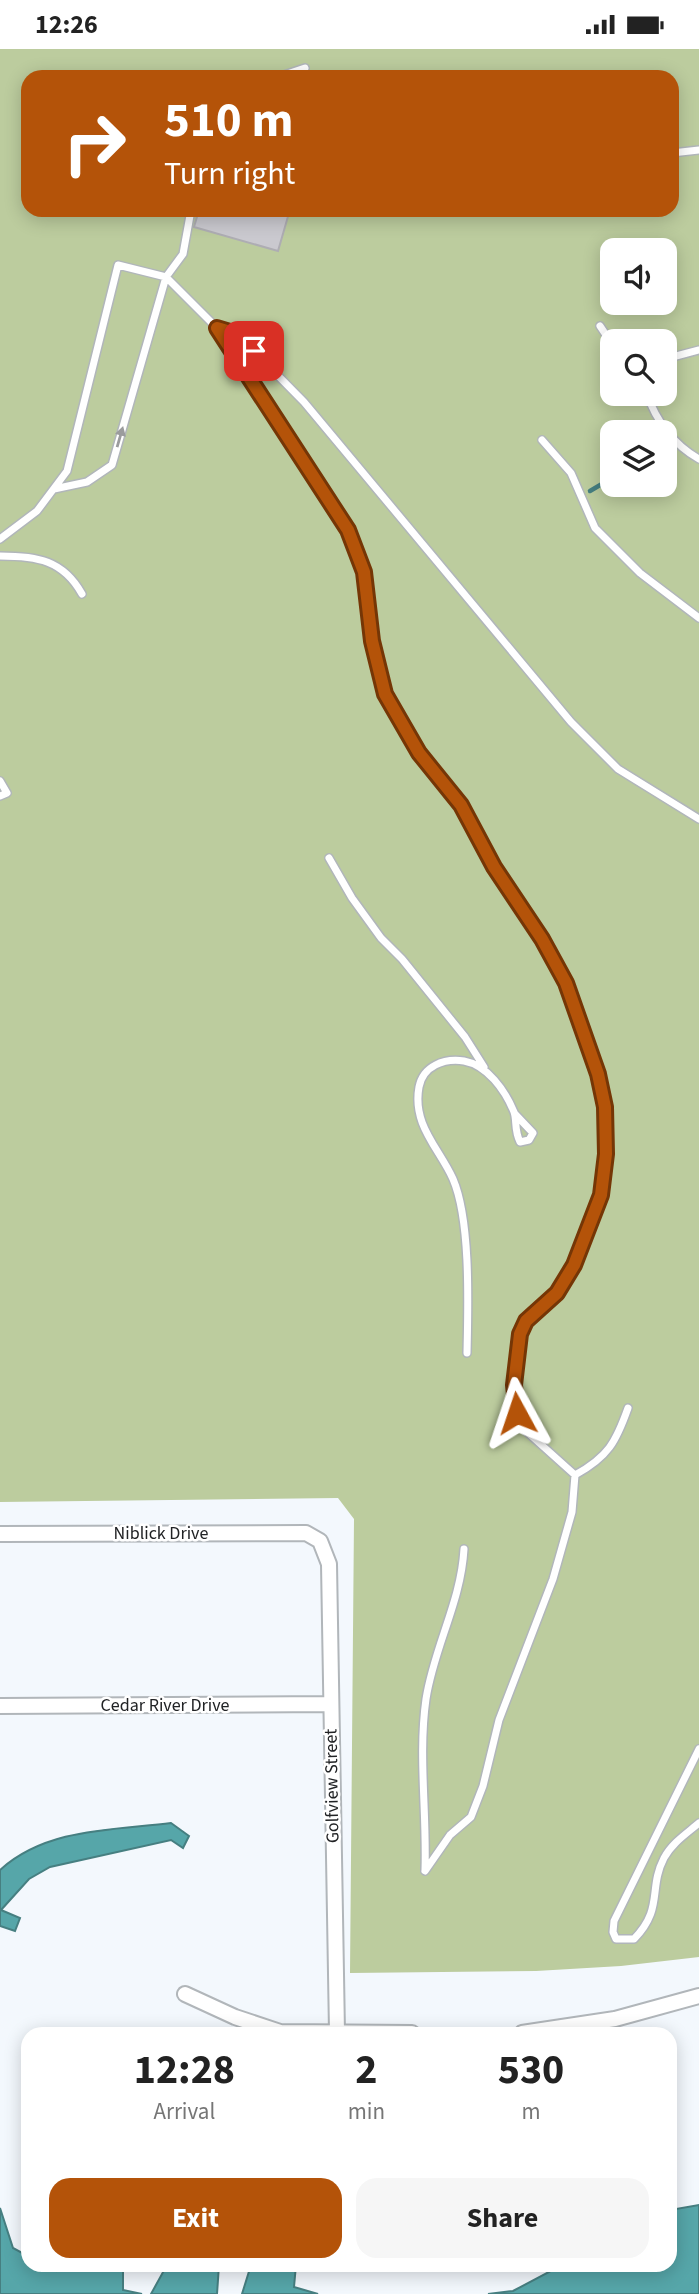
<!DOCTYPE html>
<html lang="en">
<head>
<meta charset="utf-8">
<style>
	body { margin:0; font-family:"Source Sans 3",sans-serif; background:#f6f6f6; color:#222; height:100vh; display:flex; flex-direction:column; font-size:26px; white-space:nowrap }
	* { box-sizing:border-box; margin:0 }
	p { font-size:23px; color:#767676 }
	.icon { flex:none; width:38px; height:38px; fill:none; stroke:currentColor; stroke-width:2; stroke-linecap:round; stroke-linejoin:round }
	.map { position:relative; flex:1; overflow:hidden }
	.sheet { position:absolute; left:21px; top:1978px; width:656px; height:245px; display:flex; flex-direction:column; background:#fff; border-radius:21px; box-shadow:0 4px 18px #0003 }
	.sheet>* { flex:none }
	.top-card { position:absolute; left:21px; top:21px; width:658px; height:147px; border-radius:21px; box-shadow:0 4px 18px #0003; background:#b45309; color:#fff; overflow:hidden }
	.tools { position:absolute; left:600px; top:189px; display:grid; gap:14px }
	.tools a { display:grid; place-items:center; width:77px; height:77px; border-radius:14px; background:#fff; box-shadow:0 4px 18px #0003; font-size:35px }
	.pin { position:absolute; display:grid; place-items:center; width:60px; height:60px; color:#fff; margin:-30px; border-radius:14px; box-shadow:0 4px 10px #0006 }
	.me { position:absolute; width:77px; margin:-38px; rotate:355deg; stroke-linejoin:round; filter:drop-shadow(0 0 5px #0008) }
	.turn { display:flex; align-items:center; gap:24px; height:147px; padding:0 28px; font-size:32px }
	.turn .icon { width:91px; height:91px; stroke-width:2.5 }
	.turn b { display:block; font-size:49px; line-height:60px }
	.eta { display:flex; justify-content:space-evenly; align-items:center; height:119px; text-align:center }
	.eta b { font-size:42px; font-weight:700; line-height:49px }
	.cta { display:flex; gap:14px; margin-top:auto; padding:14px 28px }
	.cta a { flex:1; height:80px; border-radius:21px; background:#b45309; color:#fff; font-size:28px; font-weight:700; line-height:80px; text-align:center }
	.cta a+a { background:#f6f6f6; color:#222 }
	.status { display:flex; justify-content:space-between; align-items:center; height:49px; padding:0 35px; background:#fff; direction:ltr }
	.status svg { height:19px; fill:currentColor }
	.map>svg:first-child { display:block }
	.green { fill:#bccc9e; fill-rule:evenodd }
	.water { fill:#56a6a9; stroke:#467f81; stroke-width:2 }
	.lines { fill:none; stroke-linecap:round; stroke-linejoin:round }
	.stream { stroke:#467f81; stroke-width:4.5 }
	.building { fill:#cac9cf; stroke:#aeadb3; stroke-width:2 }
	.service-casing { stroke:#b1b6ba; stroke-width:10 }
	.minor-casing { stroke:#b1b6ba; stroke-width:18 }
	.service { stroke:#fff; stroke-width:7 }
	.minor { stroke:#fff; stroke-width:14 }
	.oneway { fill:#9b9c9d }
	.route-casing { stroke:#753606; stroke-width:18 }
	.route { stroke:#b45309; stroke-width:12 }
	.labels { text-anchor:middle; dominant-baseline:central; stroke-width:5; stroke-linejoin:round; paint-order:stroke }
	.street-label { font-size:18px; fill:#212325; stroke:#fff }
</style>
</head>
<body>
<div class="status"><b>12:26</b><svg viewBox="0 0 49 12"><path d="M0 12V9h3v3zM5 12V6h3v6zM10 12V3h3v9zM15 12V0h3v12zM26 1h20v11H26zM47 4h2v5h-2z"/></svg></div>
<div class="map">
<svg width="699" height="2245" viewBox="0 0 699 2245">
	<rect width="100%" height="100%" fill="#f3f8fd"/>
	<path class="green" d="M0,0H699V1908L621,1917L536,1922L350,1924L354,1470L338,1449L0,1453ZM28,28H672V161H28ZM612,201H665V254H612ZM612,292H665V345H612ZM612,383H665V436H612Z"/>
	<path class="water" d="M171,1774L189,1787L183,1799L171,1791L50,1818L29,1830L1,1861L20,1869L15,1882L0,1877V1821C46,1779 113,1781 171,1774Z
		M699,2156V2245H488L513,2242L562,2216H670V2161Z
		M0,2159L13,2199L28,2207V2216H44L56,2222L59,2216H123V2241L142,2245H0Z
		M167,2216H219L217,2245H151Z
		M251,2216H296L294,2238L318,2245H242Z"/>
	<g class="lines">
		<path class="stream" d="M590,442L612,429"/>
	</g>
	<path class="building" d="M199,161H280L289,164L278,202L194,178Z"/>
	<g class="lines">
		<defs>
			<path id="service" d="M278,28L305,19
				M672,104L699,101
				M600,277L612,295
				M217,279L237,285L304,353L571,673L618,720L699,770
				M665,310L699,301
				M647,345C656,372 674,396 699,410
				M542,391L571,424L595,479L640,524L699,569
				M54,440L87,433L112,416L166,228L217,279L348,481L364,523L372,592L385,645L419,704L461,756L494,818L542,890L566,934L598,1025L605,1058L606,1105L601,1146L574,1216L557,1244L526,1272L515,1307L518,1364L526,1382L575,1426C608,1408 616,1393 628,1359
				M0,490L37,462L67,422L118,216L166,228L183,205L191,161
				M0,507C37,507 63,511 82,545
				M0,732L7,744L0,747
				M329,809L352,849L381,889L402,910L465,988L484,1018
				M467,1304C468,1258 471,1172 453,1130C439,1099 412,1076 419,1038C423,1017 444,1009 464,1012C487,1016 505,1041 514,1063C517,1071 514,1081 520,1093L529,1091L533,1084L515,1065
				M699,1700L614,1872L613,1883L616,1890H634C664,1859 648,1840 664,1809C672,1794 686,1785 699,1774
				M425,1821C427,1764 418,1706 426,1650C434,1598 461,1553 464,1500
				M425,1822L450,1786L471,1768L483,1737L499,1671L553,1530L572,1463L575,1426"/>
			<path id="minor" d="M0,1485L306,1484L320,1492L329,1515L337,1983
				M0,1657L331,1655
				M185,1945L235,1968L280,1983L412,1984
				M522,1984L615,1970L699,1947"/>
		</defs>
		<use href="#service" class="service-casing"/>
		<use href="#minor" class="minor-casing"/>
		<use href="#service" class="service"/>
		<use href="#minor" class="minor"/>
	</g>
	<defs><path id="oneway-solid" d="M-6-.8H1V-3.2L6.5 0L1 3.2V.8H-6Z" transform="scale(1.75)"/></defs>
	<use class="oneway" href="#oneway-solid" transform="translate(120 388) rotate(-74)"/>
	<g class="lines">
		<defs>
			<path id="route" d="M254,302L237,285L217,279L348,481L364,523L372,592L385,645L419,704L461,756L494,818L542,890L566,934L598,1025L605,1058L606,1105L601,1146L574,1216L557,1244L526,1272L520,1285L514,1336L517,1364"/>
		</defs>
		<use href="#route" class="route-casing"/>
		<use href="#route" class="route"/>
	</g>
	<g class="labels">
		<g class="street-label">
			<text x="161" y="1484">Niblick Drive</text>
			<text x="165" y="1656">Cedar River Drive</text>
			<text transform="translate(332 1737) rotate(-91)">Golfview Street</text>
		</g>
	</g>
</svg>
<div class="tools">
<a><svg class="icon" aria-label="sound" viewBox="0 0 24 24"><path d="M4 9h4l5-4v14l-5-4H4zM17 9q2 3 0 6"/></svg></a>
<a><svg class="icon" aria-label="search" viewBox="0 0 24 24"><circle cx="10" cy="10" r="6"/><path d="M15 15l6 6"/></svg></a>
<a><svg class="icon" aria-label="layers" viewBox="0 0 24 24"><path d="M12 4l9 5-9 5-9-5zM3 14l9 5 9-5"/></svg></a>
</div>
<div class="pin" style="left:254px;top:302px;background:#d93025"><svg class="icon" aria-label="arrive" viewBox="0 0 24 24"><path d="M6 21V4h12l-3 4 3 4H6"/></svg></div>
<svg class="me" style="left:517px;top:1364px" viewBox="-20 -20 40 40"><path d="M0-17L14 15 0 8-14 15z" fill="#b45309" stroke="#fff" stroke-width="4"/></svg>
<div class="top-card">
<div class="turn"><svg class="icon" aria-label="right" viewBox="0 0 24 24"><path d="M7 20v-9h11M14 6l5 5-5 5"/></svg><div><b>510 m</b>Turn right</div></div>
</div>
<section class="sheet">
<div class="eta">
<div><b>12:28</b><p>Arrival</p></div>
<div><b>2</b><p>min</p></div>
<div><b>530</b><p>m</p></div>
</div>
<div class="cta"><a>Exit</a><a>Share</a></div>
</section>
</div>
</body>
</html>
